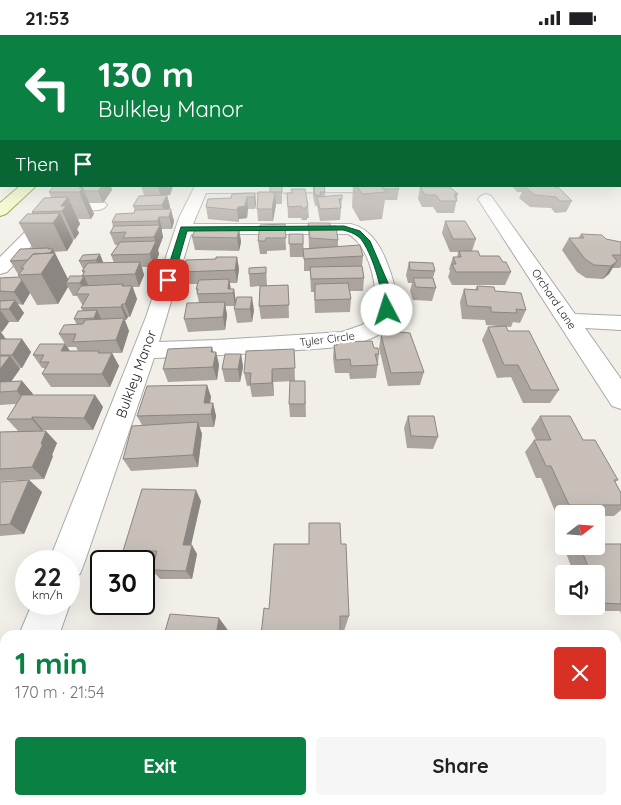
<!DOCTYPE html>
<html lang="en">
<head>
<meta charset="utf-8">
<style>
	body { margin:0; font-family:Quicksand,sans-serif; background:#f6f6f6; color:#202124; height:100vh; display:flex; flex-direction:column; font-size:19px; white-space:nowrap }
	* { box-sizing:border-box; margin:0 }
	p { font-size:16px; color:#757577 }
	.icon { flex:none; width:28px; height:28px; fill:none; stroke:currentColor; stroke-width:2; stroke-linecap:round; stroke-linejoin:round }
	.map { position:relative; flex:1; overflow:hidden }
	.panel { position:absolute; left:0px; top:595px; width:621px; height:175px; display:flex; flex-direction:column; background:#fff; border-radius:15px 15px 0 0; box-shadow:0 5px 20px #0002 }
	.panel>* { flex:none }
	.banner { position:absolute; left:0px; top:0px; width:621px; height:152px; box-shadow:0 5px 20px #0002; background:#0b8043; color:#fff; overflow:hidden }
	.needle { width:32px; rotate:73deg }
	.controls { position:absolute; left:555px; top:470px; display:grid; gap:10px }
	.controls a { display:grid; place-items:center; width:50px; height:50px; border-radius:5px; background:#fff; box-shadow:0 5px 20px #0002; font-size:25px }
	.speed { position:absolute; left:15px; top:515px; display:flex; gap:10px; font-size:25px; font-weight:700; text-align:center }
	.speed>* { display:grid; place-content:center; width:65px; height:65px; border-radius:50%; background:#fff; box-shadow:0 5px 20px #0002; line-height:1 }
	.speed small { font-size:12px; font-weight:400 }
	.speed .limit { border:2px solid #111; border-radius:8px; background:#fff; color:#111 }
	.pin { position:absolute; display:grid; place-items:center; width:42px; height:42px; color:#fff; margin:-21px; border-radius:10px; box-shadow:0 2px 8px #0006 }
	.me { position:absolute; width:55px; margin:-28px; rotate:355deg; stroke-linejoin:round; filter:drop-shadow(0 0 4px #0008) }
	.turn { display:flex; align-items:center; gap:18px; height:105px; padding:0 15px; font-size:22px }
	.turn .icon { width:65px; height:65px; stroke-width:2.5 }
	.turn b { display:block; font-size:35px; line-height:42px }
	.then { display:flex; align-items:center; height:48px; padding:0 15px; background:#0003; gap:10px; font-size:19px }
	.round { display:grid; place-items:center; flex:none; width:52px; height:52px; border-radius:5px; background:#f6f6f6 }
	.headline { display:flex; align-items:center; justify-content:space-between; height:85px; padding:0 15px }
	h1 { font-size:30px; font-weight:700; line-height:38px; color:#0b8043 }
	.primary-button { display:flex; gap:10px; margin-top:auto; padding:10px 15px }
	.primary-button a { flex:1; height:58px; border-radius:5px; background:#0b8043; color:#fff; font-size:20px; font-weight:700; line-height:58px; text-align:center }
	.primary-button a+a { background:#f6f6f6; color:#202124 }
	.status { display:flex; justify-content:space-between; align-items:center; height:35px; padding:0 25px; background:#fff; direction:ltr }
	.status svg { height:14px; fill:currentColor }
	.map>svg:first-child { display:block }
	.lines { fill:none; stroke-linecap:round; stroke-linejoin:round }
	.minor-casing { stroke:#a9a9a9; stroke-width:2 }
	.secondary-casing { stroke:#707d05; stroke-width:2 }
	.minor { fill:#fff; fill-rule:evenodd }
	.secondary { fill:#f7fabf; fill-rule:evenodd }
	.wall { fill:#aba49e; fill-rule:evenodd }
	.shaded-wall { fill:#8b8681 }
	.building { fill:#c7bfb8; stroke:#8b8681 }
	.route { fill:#0b8043; stroke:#07532c }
	.labels { text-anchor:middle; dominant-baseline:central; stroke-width:5; stroke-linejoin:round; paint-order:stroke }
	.far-street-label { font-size:11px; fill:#222; stroke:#fff }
	.street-label { font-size:14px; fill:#222; stroke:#fff }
</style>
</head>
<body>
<div class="status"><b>21:53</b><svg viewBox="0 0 49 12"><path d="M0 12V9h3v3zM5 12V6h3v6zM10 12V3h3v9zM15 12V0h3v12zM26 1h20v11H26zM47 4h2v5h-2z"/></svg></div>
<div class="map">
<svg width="621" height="770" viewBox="0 0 621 770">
	<rect width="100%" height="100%" fill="#f2efe9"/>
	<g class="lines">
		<defs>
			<path id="minor" d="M0,141H1V149H0Z
				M195,151H365L366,153L364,156L359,157L206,158L193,189H351C374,195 383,216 390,236C397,256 401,277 386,294C376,304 358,308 344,311C326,314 306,314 287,316C243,319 199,321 154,323L85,526L80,539L69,543V526H49L146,282L179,183ZM191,199H348C370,210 381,260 373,281L362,290L342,297L217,305L159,307Z
				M486,159L491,161L575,279L621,281V295L585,293L621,344V374L612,371L478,164L481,161Z
				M70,165L104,167L107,170L104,173L99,175L64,176L7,237L0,239V222L52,170Z
				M69,566L70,569L59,600H19L32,569H69Z
				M5,665V719L0,722V667Z"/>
			<path id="secondary" d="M20,151H36L6,179L0,181V168Z"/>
		</defs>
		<use href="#minor" class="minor-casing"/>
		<use href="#secondary" class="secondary-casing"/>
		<use href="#minor" class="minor"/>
		<use href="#secondary" class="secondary"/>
	</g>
	<path class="wall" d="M141,151H173L170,160H165H167L170,172L169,174L174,186L172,194H162V197L163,202L158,215L159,219L154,232H142L144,240L139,252H133L137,264L130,282H128L126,285H125L129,296L122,318H112L119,331L110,352H51L42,339L45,334L44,333H42L33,320L65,309L59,299L77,290L74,284L83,276L81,273L83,271L77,261H73L68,252L58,269L37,270L30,258L23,270L18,269L24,278L18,287H9L2,297H1L6,304H22L31,317L22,333H19L20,334L11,346H22L33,359L32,360H95L103,372L93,395H43V396L57,408L52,420L53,421L44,444L0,446V397L18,396L7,384L16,369L0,370V243L19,242L18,240L19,239H18L10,226L33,214L19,188L32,179V177L51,162L49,157L112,155L103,168H89L94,179L91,184H78L80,189L77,194L79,198L75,204L73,205V206L67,216L54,217L68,244L82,241L83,238L82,236L83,234L79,226L83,220L104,228H114L111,220L118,210H115L110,198L113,192L112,187L134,178L135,176L133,171L144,160ZM68,312H76L78,316H70Z
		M282,151V169H276L273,186H258L257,174L270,157Z
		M313,151L325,157V161L342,164L340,185L320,186L317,171H315L313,161Z
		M353,151H398L399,154L397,165H385L382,184L360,186L352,172Z
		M512,151H552L572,166L566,177L555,178L551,173L530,172L519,163L522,157H517Z
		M420,152L458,159L454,178H437L433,172H422L418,164Z
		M255,158L256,169L255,174H248L247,183L239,184V187L208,184L206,172L231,163Z
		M287,158L308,171L309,183H307V185H302L301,183H288Z
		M445,186L476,204L472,216L480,221L503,227L511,237L505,250H452L448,242L450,236L449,234L453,222H457L458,217H450L442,198Z
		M308,188L330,191L338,205V212L363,221L362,231L364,243L363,256H350L351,264L350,277L315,278L314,257H311L310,236H304V226L303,214L309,213Z
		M285,189L286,215L267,216V219H260L258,206Z
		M239,194L241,207L239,216L195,215L192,202Z
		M289,199H303L304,222H290Z
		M581,199L621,207V231L620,233H612L609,239L603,244L586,243L577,237L562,215L569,203H578Z
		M237,222L239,234L237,248H230L231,254H234L236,267L254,275L252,287L237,288L234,274L235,271H225L227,280L225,295L188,297L184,284L199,268L196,254L197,249H185L182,237L216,224Z
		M409,227L435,236L433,243L436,253L432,266L413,265L410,256L412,248H408L406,240Z
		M266,232L267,251L288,250L289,283L261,284L259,271L260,251L250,252L249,239Z
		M477,251L495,256L526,275L520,288L513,287L511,292L486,290L485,285L462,284L460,267L464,254L475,255Z
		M488,292L559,355L550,368H523L511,342L497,343L482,305Z
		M389,296L424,337L420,350L388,351L379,313L381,300H388Z
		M337,307L374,313L379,319L376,343L350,344L349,338H335L333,323L334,310H336Z
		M294,314L295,346L273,347L274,361L252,362L250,351H247L244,338Z
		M213,317H216L219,330L217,345L168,347L163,334Z
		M241,319L243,332L240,347H225L222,334Z
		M305,346L306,382H290L289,369Z
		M207,350L211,362L210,368H213L216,381L214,392H199L202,399L198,432L131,436L123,424L142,390L137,381Z
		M408,381L438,402L433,414L407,413L404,393Z
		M540,381L583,405L618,445L615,447L621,458V475L614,481H596V479H564V481H557L541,443H536L525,417L534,405H536L531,394Z
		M29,445L42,457L24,499L0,501V447Z
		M201,466L191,510L197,519L192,544H160L152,535L155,526L132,525L123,516Z
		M309,509H341L349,581L344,596H340L269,574Z
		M621,509V579L620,576H588L586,571H596V539H574L566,518L576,511H596Z
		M616,628H621V759L616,747Z"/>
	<path class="shaded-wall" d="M80,151H82L94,179L91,184L79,157V153Z
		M102,151H111L112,155L103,168L98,156Z
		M158,151H173L170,160H162L161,163Z
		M255,158L256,169L255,174L254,162Z
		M275,158L276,170L273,186L272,174Z
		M167,160L170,172L166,182L162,170Z
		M68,162L80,189L77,194L79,198L75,204L62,176L61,171Z
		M247,162L248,174L247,183L239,184V187L237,175L238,172Z
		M171,174L174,186L172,194L169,182Z
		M60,178L73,206L67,216L53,188Z
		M159,182L162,194V197L163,202L158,215L154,202L159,191L158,186Z
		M239,194L241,207L239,216L237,203Z
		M156,206L159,219L154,232L150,219Z
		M49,213L51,217L53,214L70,248H66L68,252L58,269L41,239Z
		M100,219L105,232L102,238L96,225Z
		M237,222L239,234L237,248L235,235Z
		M617,226L609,239L603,244L611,231Z
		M140,227L144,240L139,252L135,239Z
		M84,241L90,254L86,259L80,248Z
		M229,244L231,257L228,254Z
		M22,245L30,258L23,270L14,257Z
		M123,249L128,261L132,251L137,264L130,282L125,269L122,251Z
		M234,254L236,267L235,271L233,258Z
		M252,262L254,275L252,287L250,274Z
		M15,265L24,278L18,287L9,274Z
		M225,267L227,280L225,295L223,282Z
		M122,269L128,282L126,285L121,272Z
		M0,275L9,287L2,297L0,295Z
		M97,275L103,288L100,296L94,283Z
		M124,283L129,296L122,318L116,305Z
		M0,296L7,306L0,315Z
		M22,304L31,317L22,333L12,320Z
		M65,309L73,322L61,316Z
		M212,312L215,323L216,317L219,330L217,345L213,332L211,317Z
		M112,318L119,331L110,352L102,339Z
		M241,319L243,332L240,347L238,334Z
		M10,321L20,334L6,354L0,347V334Z
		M272,334L273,347L274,361L272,348Z
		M22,346L33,359L27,369L17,356Z
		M207,350L211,362L208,380L204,368Z
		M95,360L103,372L93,395L84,383Z
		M213,368L216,381L214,392L211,379Z
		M32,382L43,395L42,396L32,384Z
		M198,387L202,399L198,432L193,420Z
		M46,396L57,408L52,420L53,421L44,444L32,432Z
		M29,445L42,457L24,499L10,489Z
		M196,455L201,466L189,519L183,510Z
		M192,510L197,519L192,544L186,536Z
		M219,583L230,598V600H216Z
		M226,765H231L230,770H225Z"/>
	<path class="building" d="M54,151H80L79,153H83L79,157H49Z
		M82,151H102L98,156H84Z
		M270,151H282V157H271L275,158L272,174H257L258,157H270Z
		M314,151H324L325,157H320L321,160H315Z
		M357,151H381L386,157L362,159Z
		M382,151H398L399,154H383Z
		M524,151H552L559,153L572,166H560L556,162L535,160Z
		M420,152H450L458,159H454L457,166H440L436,160H425Z
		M291,154H305L308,171H307V173H302L301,171L288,172L287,158H292Z
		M248,158H255L254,162H247L245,171L238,172L237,175L206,172L208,164L231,163L232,159Z
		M167,160L162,170L133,171L139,161Z
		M342,160V164H339L341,173L320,174L317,162Z
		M68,162L61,171H66L62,176L32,177L44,163Z
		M171,174L169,182H159L158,186L112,187L116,179L134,178L135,175Z
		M60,178L53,188H19L27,179Z
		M445,186H465L476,204H453Z
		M308,188H330V191H336L338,205L310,203Z
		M285,189L286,203H266L265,206H258L260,190Z
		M160,190L154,202L123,203L126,197L110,198L114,191Z
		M239,194L237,203L192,202L195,195Z
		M289,199H303V209H289Z
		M581,199L602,200L606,204L621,207V220H612L617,226L611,231L594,230L585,224L569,203H584Z
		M156,206L150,219L111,220L120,207Z
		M360,210L363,221L304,224L303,214Z
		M49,213L48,214H53L50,218L33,219L28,225L10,226L20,214Z
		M459,216H478L480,221H499L503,227H506L511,237H456L452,229H456L453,222H461Z
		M55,218L41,239L18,240L24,233H21L33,219Z
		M100,219L96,225L79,226L83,220Z
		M216,222H237L235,235L182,237L186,225L216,224Z
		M140,227L135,239L82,241L85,236H82L88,228Z
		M409,227L433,228L435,236L410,235Z
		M362,231L364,243L311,244L310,232Z
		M266,232V238L249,239V233Z
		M70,241H84L80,248H66Z
		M19,242L22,245L14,257L0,256V243Z
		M413,243H433L436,253L416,252Z
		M229,244L228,254H234L233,258L197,259L198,254H196L199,245Z
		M348,248L351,264L315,265V249Z
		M123,249L122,251H132L125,269H122L121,272L81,273L89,259H76L81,251Z
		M288,250L289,270L259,271L260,251Z
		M477,251L494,252L495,256L521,258L526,275L516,274L517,278L491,277V272L467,271L464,254L478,255Z
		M237,262H252L250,274H234Z
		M15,265L9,274H0V266Z
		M225,267L223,282L184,284L187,268Z
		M97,275L94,283L74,284L78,276Z
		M124,283L116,305L73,307L76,299H59L64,290L83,289L85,285Z
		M506,291L508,296H529L559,355H531L518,330H504L488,292Z
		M389,296L410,298L424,337L391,338L381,300H390Z
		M0,304H22L12,320H0Z
		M372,306L374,313H378L379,319H375L378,330L351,331L350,324L336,325L334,310H337V307Z
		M40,309H65L61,316H99L98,318H112L102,339H42L49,327H40L44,320H33Z
		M212,312L211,317H216L213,332L163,334L168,314Z
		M294,314L295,333L272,334V348L250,349L251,338H244L246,316Z
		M225,319H241L238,334H222Z
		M0,321H10L0,334Z
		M22,346L17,356L0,357V347Z
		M290,346H305V369H289Z
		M207,350L204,368H213L211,379L137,381L147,351Z
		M22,360H95L84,383L32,382V384H7Z
		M408,381H434L438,402L411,401Z
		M540,381H570L583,405H595L618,445H614L621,458V470H569L551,431H546L534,405H551Z
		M198,387L193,420L123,424L132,391Z
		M46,396L41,409H43L32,432L0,434V397Z
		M29,445L10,489L0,490V447Z
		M142,454L196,455L183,510H192L186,536L152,535L157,516H123Z
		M309,488H340L341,509H346L349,581H340V600H261L264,573L269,574L274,509H309Z
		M596,509H621V569L603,568L596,551V539H591L580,511H596Z
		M170,579L219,583L216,600H164Z
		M616,628H621V709L616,697Z
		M150,765H226L225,770H149Z"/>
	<linearGradient id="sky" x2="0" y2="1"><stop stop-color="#8fc0e4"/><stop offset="0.49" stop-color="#f9f8f5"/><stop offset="1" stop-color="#f9f8f5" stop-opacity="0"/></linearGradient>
	<rect width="621" height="213" fill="url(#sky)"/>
	<path class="route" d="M344,191L360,196L370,206L388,248L392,261L390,277H387L382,275C384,257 373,222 363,207C359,200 351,197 343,195L187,196L173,245L168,247L164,245L181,192Z"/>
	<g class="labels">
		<g class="far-street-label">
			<text transform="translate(554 264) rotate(56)">Orchard Lane</text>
			<text transform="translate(327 304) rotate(-7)">Tyler Circle</text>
		</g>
		<g class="street-label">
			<text transform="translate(136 339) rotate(-70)">Bulkley Manor</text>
		</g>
	</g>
</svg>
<div class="controls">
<a><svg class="needle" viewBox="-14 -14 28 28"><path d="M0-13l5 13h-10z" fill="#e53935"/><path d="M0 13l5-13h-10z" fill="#757577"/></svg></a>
<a><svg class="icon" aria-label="sound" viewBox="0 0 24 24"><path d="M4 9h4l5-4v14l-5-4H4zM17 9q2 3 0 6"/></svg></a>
</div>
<div class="speed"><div>22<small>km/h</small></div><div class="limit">30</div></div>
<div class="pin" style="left:168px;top:245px;background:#d93025"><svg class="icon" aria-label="arrive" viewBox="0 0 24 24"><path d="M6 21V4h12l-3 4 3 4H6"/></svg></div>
<svg class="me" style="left:387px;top:275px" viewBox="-20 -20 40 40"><circle r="19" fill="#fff"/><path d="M0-13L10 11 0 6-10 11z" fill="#0b8043"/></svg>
<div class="banner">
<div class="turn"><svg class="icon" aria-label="left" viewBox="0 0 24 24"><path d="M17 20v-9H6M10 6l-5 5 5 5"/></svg><div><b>130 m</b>Bulkley Manor</div></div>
<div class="then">Then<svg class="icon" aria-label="arrive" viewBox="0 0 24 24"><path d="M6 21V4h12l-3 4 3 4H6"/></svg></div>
</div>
<section class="panel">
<div class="headline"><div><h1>1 min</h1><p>170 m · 21:54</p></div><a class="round" style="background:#d93025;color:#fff"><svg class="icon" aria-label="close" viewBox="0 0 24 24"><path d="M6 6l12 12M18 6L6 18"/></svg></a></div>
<div class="primary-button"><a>Exit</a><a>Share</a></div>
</section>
</div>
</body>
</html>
